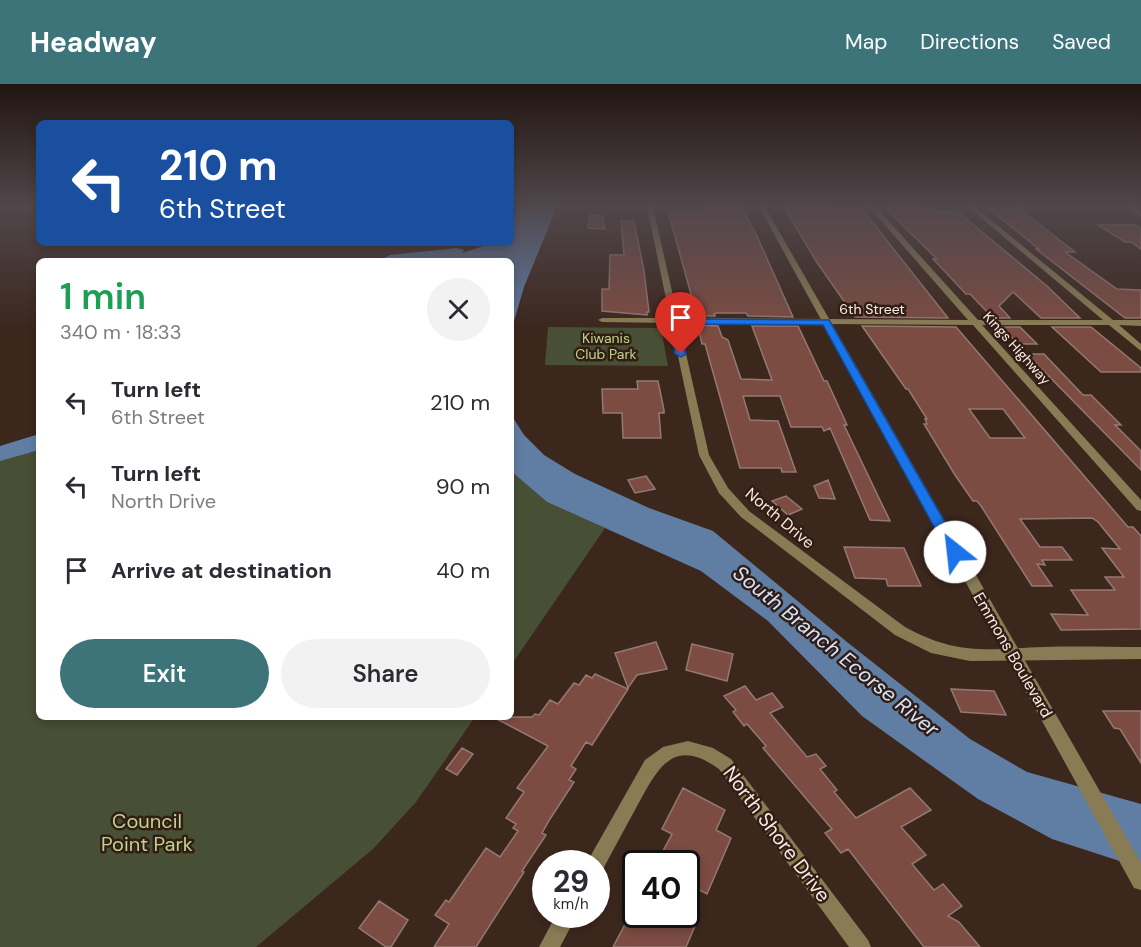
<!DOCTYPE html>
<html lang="en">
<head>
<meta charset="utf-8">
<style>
	body { margin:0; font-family:"DM Sans",sans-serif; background:#f2f2f3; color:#2b2b33; height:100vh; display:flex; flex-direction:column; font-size:22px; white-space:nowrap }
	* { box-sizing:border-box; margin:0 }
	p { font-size:20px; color:#7c7c81 }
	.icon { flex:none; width:33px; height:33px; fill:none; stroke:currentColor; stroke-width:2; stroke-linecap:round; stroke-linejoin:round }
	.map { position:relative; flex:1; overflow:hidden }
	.details { position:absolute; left:36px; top:174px; width:478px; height:462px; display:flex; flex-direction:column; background:#fff; border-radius:9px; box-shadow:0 3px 9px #0003 }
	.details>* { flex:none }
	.guide { position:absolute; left:36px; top:36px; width:478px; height:126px; border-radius:9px; box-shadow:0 3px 9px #0003; background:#1a4fa0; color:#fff; overflow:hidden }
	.speed { position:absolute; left:532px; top:766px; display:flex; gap:12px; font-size:30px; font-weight:700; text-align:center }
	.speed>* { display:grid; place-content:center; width:78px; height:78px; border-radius:50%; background:#fff; box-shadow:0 3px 9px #0003; line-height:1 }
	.speed small { font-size:15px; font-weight:400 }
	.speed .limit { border:3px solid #111; border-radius:9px; background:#fff; color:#111 }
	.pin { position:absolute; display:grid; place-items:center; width:51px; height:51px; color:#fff; margin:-62px -26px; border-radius:50% 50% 50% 0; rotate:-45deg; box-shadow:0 0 6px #0007 }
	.pin .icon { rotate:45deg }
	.me { position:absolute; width:66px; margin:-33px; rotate:331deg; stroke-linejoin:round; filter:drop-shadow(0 0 4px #0008) }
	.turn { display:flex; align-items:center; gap:21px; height:126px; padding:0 24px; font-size:27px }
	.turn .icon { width:78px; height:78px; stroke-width:2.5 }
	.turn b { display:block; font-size:42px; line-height:51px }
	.round { display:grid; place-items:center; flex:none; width:63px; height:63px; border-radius:32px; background:#f2f2f3 }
	.headline { display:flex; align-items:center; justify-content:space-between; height:102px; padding:0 24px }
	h1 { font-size:36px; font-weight:600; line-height:45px; color:#1e9e55 }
	.primary-button { display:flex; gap:12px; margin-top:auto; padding:12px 24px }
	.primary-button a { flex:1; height:69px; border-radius:36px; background:#3d7479; color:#fff; font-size:24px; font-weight:600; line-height:69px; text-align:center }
	.primary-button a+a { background:#f2f2f3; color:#2b2b33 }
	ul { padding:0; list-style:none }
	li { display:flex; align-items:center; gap:18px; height:84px; padding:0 24px }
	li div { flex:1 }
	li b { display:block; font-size:22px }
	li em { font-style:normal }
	header { display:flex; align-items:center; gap:36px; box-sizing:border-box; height:84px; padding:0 30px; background:#3d7479; color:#fff }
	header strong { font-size:28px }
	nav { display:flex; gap:33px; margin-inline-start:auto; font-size:21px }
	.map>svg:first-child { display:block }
	.green { fill:#474f35 }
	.water { fill:#607ea3 }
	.building { fill:#7c4c43; stroke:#947872; stroke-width:1.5; fill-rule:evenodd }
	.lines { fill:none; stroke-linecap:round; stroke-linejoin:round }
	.minor { fill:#897c55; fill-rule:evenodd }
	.tertiary { fill:#897c55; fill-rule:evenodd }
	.route { fill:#1a73e8; stroke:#114b97; stroke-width:1.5 }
	.labels { text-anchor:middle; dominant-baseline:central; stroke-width:5; stroke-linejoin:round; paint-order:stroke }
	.far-street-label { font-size:14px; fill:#f9eae4; stroke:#321d14 }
	.far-park-label { font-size:14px; fill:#bed48c; stroke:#321d14 }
	.street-label { font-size:16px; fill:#f9eae4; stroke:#321d14 }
	.near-park-label { font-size:20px; fill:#bed48c; stroke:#321d14 }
	.near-street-label { font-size:20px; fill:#f9eae4; stroke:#321d14 }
	.near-water-label { font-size:21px; font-style:italic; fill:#d2e5fd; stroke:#321d14 }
</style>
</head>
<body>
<header>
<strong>Headway</strong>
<nav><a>Map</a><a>Directions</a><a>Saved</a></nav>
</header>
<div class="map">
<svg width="1141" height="863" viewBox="0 0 1141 863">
	<rect width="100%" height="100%" fill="#3c271d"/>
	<path class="green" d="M548,243L661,244L668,282L545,281Z
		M39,357V633H475L416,718L373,765L256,863H0V367Z
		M512,388L547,418L605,444L512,580Z"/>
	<path class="water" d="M518,123H554V130L524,203L512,244V177H385L384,174L390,171L457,164L464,166L462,169L493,159H512V137Z
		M512,332L524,351L544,371L575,390L649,424L713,447L847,558L970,655L1027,688L1141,720V784L1052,755L978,715L862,632L768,537L701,487L547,418L512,388Z
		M39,350V366L0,377V362Z"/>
	<path class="building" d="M707,123H741L757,152L793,233L748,232L746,229H717L714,230L715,232H697L668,127H709Z
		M784,123L862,125L948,234L855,233L816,177Z
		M888,123H918L921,126L958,128L1047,202L1080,234H1041L1013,208L999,222L1010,234H993L970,210H966L933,175H937L886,125H890Z
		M989,125H1019L1075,168H1065L1117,205L1141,206V234H1125L1036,165H1039Z
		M590,131L603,132L605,145L588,144Z
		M621,137H634L644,187L649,228H647V231L602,227V205H609L610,171H624Z
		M1098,141H1135L1141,145V165L1131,158H1125Z
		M700,241L718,242L722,253L728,256L741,295L772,296L752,242H798L824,297H827L847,341H844L890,437L870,436L830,344L824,347L822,343H791L780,312H743L750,336L778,337L796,388H782L781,384H740L705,260H702L698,243H700Z
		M862,242L956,243L1128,443H1133L1141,452V545L1061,546L1051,530L1088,531L1071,506H1115L1105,493H1124L1102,464L1120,465L1098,438L1092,434L1020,435L1040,463H1062L1072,476H1042L1045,481L1037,480L1052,502H1032L981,422L977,417H973L955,391L924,340H927L925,335H927L908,305H906ZM969,325H1003L1025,354H990Z
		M1002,243H1020L1037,260H1018Z
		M1052,243H1091L1141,284V288H1101Z
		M1027,270H1044L1083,311H1091L1121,341H1115L1141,367V386Z
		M637,297H658L664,326V329H659L661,354H623L622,329H603L602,305H638Z
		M646,392L655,405L635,409L628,396Z
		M828,396L835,415L819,414L814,402Z
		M786,412L802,425L788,431L772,417Z
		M844,463L904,464L921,502H888L886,495L855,494Z
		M656,558L667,585L637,591L628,604L615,569Z
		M692,560L733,570L727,597L686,586Z
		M595,590L628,605L592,661L586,658L571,682L576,685L569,696L574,698L550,735L542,749L546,751L522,787L524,788L476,863H434L449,840L435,831L446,816L449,818L486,764L500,773L518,747L513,744L516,740L506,734L524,708L517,704L548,662L493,633H532L535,630L539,631L550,616L558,620L574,599L579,601L586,591L592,594Z
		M745,602L756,616L772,609L783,623L770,629L807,673L816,670L826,682L820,685L837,706L834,708L856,734L910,704L931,726L901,743L926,771L912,780L934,806L943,800L962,822L948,832L959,838L980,863H924L848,765L841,769L825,749L832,745L763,664L766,662L747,640L744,642L733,628L736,626L724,612Z
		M951,605L994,607L1006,631L961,628Z
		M1103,627H1141V679L1120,645L1114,644Z
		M462,664L473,670L457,691L446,685Z
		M683,704L725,726L716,746L731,754L707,810L696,804L687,821V780H656L672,750L662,745Z
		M379,817L408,836L391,863H386L359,844Z
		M630,831H675L695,842L686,863H613Z"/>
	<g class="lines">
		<path class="minor" d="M647,123H653L678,234L968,236L869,123H876L978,236H1103L968,123H975L1113,236H1141V242L1119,241L1141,260V267L1109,241H982L1141,416V427L1137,426L973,241L679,239L709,371L728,404L749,427L905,543C958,572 987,565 1044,563C1076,562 1109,563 1141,563V575L970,577L931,569L895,551L741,433L719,409L699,371L671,239L602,238L598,236L602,234H670Z
			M1125,123H1133L1141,128V133Z
			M688,657L713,664L731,675L868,856L871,863H849L719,685C671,650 656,688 635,726C624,746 613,766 602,787L597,788V780H586L645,676L663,663Z
			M556,831H577L560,863H539Z"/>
		<path class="tertiary" d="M759,123H765L1141,779V806L1134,804Z"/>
	</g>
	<linearGradient id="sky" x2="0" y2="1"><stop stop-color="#211510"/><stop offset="0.5" stop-color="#50474c"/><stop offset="1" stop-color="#50474c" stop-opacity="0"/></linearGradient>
	<rect width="1141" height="244" fill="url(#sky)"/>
	<path class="route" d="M670,235L829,236L962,468L960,472H950L948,468L823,241L679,240L686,270L681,273L675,270Z"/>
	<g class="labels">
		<g class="far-street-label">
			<text x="872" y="225">6th Street</text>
			<text transform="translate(1017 264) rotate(48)">Kings Highway</text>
		</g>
		<g class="far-park-label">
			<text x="606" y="254">Kiwanis<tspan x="606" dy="16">Club Park</tspan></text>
		</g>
		<g class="street-label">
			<text transform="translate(780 434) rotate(40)">North Drive</text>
			<text transform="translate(1013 571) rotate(60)">Emmons Boulevard</text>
		</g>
		<g class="near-park-label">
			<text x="147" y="737">Council<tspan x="147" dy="23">Point Park</tspan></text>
		</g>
		<g class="near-street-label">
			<text transform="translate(777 750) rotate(53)">North Shore Drive</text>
		</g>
		<g class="near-water-label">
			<text transform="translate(836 567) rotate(39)">South Branch Ecorse River</text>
		</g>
	</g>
</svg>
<div class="speed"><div>29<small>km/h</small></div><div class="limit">40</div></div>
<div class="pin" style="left:681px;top:270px;background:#d93025"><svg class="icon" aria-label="arrive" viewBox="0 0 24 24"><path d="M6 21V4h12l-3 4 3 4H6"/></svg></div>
<svg class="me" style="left:955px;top:468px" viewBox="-20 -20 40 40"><circle r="19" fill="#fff"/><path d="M0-13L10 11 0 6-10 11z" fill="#1a73e8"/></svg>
<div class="guide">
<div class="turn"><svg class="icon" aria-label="left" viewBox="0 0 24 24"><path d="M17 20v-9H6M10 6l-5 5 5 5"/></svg><div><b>210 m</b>6th Street</div></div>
</div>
<section class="details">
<div class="headline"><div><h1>1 min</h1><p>340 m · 18:33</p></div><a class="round"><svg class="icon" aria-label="close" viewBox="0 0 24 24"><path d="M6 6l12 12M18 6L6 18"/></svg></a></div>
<ul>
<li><svg class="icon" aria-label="left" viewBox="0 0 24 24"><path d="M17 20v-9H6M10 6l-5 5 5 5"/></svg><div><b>Turn left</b><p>6th Street</p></div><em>210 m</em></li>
<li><svg class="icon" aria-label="left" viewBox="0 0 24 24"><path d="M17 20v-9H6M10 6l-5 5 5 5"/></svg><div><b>Turn left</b><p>North Drive</p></div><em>90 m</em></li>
<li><svg class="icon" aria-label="arrive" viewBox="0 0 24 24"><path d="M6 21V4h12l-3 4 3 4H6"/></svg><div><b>Arrive at destination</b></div><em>40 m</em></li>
</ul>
<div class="primary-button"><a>Exit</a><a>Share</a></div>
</section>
</div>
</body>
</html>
